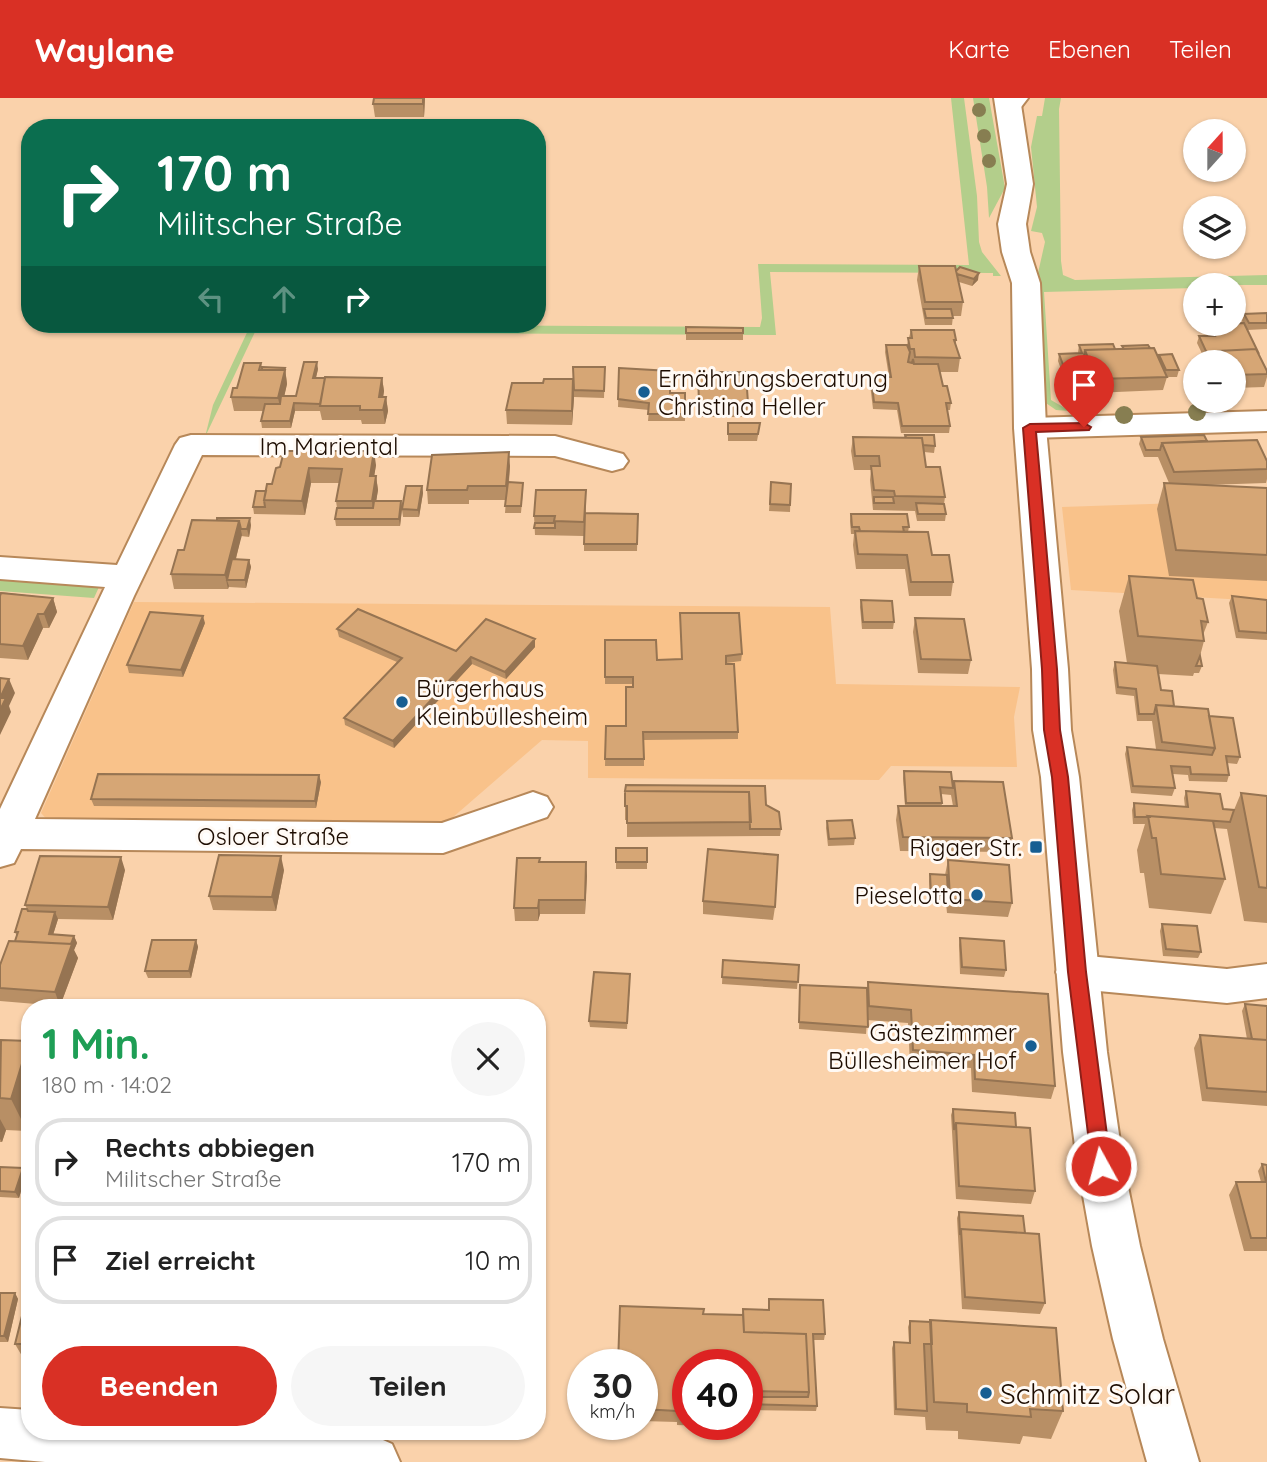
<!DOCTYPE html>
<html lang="de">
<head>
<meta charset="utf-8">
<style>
	body { margin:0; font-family:Quicksand,sans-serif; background:#f6f6f6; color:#222; height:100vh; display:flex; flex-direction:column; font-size:26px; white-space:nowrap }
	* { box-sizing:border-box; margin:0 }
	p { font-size:23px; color:#767676 }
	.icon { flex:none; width:38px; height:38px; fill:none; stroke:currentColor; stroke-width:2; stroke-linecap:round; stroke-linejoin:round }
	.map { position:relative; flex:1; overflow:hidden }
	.drawer { position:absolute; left:21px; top:901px; width:525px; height:441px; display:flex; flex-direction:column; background:#fff; border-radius:28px; box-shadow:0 2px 5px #0004 }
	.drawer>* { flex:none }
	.banner { position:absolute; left:21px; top:21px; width:525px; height:214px; border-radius:28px; box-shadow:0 2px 5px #0004; background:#0b6e4f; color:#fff; overflow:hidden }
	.needle { width:46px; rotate:21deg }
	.fabs { position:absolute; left:1183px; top:21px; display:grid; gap:14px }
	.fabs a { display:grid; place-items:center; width:63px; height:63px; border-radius:50%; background:#fff; box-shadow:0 2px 5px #0004; font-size:35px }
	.speed { position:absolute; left:567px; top:1251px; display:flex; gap:14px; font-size:35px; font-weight:700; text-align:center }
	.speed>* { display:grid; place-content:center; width:91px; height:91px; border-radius:50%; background:#fff; box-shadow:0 2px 5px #0004; line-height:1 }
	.speed small { font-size:18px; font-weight:400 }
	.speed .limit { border:10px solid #d22; background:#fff; color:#111 }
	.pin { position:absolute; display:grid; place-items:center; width:60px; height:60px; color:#fff; margin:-72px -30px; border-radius:50% 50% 50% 0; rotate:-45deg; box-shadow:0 0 7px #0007 }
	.pin .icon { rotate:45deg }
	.me { position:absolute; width:77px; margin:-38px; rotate:353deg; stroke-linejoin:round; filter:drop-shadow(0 0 5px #0008) }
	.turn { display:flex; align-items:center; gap:24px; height:147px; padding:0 21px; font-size:32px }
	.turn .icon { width:91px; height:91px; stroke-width:2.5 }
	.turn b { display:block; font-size:49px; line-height:60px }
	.lanes { display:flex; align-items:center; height:66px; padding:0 21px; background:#0003; justify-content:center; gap:35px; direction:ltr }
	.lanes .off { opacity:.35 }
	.round { display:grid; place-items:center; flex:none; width:74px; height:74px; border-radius:37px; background:#f6f6f6 }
	.summary { display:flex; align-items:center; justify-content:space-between; height:119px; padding:0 21px }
	h1 { font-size:42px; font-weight:800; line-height:52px; color:#1e9e55 }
	.cta { display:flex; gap:14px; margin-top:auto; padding:14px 21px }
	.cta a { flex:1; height:80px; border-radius:42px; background:#d93025; color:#fff; font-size:28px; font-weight:800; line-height:80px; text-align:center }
	.cta a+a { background:#f6f6f6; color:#222 }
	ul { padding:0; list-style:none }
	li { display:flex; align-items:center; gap:21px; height:88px; margin:0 14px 10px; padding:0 7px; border:4px solid #e0e0e0; border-radius:28px }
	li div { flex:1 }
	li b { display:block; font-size:26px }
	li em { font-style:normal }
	header { display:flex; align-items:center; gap:42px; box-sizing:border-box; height:98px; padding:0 35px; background:#d93025; color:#fff }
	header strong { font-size:33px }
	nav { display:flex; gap:38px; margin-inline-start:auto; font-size:24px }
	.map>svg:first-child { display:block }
	.built { fill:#f9c28a }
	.green { fill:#b3ce8b }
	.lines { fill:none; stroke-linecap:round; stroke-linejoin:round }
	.minor-casing { stroke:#b78859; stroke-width:4 }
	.tertiary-casing { stroke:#b78859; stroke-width:4 }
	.primary-casing { stroke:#b78859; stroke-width:4 }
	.minor { fill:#fff; fill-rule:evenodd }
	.tertiary { fill:#fff; fill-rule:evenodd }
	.primary { fill:#fff; fill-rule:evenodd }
	.tree { fill:#877e51 }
	.wall { fill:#b88f65 }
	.shaded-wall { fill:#967452 }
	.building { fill:#d6a675; stroke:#967452; stroke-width:2 }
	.route { fill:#d93025; stroke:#8d1f18; stroke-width:2 }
	.poi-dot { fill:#175e92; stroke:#fffaf5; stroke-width:2.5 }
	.labels { text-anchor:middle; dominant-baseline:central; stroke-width:6; stroke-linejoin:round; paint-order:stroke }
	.poi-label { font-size:24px; fill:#1d0c00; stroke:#fffaf5; text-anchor:end }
	.street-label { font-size:24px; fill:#1d0c00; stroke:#fffaf5 }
	.near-poi-label { font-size:28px; fill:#1d0c00; stroke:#fffaf5; text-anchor:start }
</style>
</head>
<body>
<header>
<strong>Waylane</strong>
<nav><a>Karte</a><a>Ebenen</a><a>Teilen</a></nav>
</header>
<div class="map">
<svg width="1267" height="1364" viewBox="0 0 1267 1364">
	<rect width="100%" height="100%" fill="#fad2ab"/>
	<path class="built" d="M1267,402V509L1263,503L1071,492L1062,409Z
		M134,504L830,509L836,586L1020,589L1014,619L1017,669L891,668L879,682L588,680V643L542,642L444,727L51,726L41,715Z"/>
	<path class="green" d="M951,0H964L977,98L979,144L982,154L1001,178H993V175L770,174L776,237L255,234L205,339L213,307L251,226L760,229L762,220L758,166L969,167Z
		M973,0H989L1005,90L989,120L987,89Z
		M1045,0H1061L1059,11L1061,163L1063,177L1075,182L1267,177V187H1195V190L1044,194L1051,302L1070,313L1056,312L1043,303L1038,194V175L1045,144L1042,135L1031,133L1037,109L1031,49L1037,18H1042Z
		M0,477L97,487L99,489L94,500L0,493Z"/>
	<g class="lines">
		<defs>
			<path id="minor" d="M1267,313V333L1030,340L1019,337L1014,330L1019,323L1030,320Z
				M191,337L555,338L623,356L628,363L623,370L612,373L555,358L202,357L134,498L35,721L442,725L533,694L547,699L553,709L547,719L443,755L21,751L14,765L0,769V711L105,489L0,481V459L117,467L175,347L180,340Z
				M1077,857L1227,871L1267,866V900L1227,905L1077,891L1062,886L1056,874L1062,862Z
				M0,1310L30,1312V1334H314L374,1338L392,1346L400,1364H45L0,1360Z"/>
			<path id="tertiary" d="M994,0H1020L1033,86L1026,126L1030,154L1040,185L1046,330L1068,571L1071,632L1079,679L1107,954L1123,1064L1140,1148L1163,1241L1199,1364H1147L1113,1241L1092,1148L1077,1064L1063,954L1041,679L1033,632L1032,571L1014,330L1012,185L1002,154L998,126L1007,86Z"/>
			<path id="primary" d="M1002,0H1028L1018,13L1009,16L1000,13L996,8Z"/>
		</defs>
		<use href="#minor" class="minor-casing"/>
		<use href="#tertiary" class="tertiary-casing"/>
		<use href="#primary" class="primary-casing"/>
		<use href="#minor" class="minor"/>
		<use href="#tertiary" class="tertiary"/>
		<use href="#primary" class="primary"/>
	</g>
	<g class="tree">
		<circle cx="979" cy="12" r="7"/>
		<circle cx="984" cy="38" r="7"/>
		<circle cx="989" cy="63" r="7"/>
		<circle cx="1197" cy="314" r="9"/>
		<circle cx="1124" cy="317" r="9"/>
	</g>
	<path class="wall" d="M425,0L424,19H375L373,6Z
		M919,168L956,173L978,182L972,188L959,184L963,204L961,218H953L952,227H925L917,182Z
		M1267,215V231L1247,232L1267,273V279L1264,289L1234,290V264H1206L1197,245L1199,238H1210L1208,233L1210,226L1243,225L1242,223L1244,216Z
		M686,229L743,230V242H686Z
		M911,232L956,242V247L960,260L958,274H940L943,288L951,305L950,312H947L950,328L949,335H901L897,312L873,311L870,286L871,279H889L885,254L886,247H907Z
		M1079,247L1115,251H1122V248L1150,250L1158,259L1159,257L1179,272L1177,279H1167L1163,292L1070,296L1058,263L1059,256L1078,255Z
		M261,265L262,271L285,270L287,286L284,298H296L318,271L316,280H382L384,293L383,299H386L388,313L385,326H362L361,322H322L320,313H295L291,330H262L261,323L263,313H234L231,299L237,290Z
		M605,269L604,300L574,299L572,327L507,326L506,312L511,287L543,285L573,281Z
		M619,270L670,295H685V323H648L649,312L618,309Z
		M698,281L748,305L747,319H699Z
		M728,325L759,332L757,343H728Z
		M905,337L935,348L934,355L924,354L926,369L945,399L944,406L946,416L945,423H917L915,413L873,412L870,382L871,372H854L851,353L853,339L905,340Z
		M1141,339L1207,343L1267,363V381L1266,385L1206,387L1267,390V483L1169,478L1157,411L1164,385H1169L1158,359H1144L1139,346Z
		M376,367L374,378H376L378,392L376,403L402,410L422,388L423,395L419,419H403L402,412L400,428H336L335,421L337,410L336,403L340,385H311L305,417L254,416L253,409L272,386L276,370Z
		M510,368L509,384L523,392L521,415H505L506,402H469V406H428L427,392Z
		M771,384L791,386L790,414L769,413Z
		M586,392V415L638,416L637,453H584V438L535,437L534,418Z
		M851,416L909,429L908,434L932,457L953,484L951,498H909L905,471H856L853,447L854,436H851L850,423Z
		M251,427L249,439L241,438L236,461L249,462L251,469L246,490L229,489V488L228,491H174L171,476L184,452Z
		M1129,478L1197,500L1208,524L1203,537L1204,543L1200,558L1202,568L1199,575H1194L1193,578L1158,576L1161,592L1174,608L1209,618L1240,659L1237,666L1227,665L1229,677L1227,684L1189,683L1188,677L1173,676L1175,690L1172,698L1131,695L1125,656L1127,649L1156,651L1152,623H1137L1134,598L1116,596L1113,572L1115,564L1127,565L1119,513Z
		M0,494L53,500L57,514L49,530H43L28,562L0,560Z
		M1232,498L1267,502V542L1236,540L1229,505Z
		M861,502L894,524L893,531H862L860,509Z
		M915,520L971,562L968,576L918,575L913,534Z
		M205,525L183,579L129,575L127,567Z
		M337,531L456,553L535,549L506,581L472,566L394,650L345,627L344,620L397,564L339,539Z
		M605,542L657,562L681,561L742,556L741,563L726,565L738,634V641L644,642V668H605L606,628H626L633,586H605Z
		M904,673L953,690L951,697L941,696L942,708H953L951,697L954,683L1012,740L1009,754L900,753L896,722L898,708H905L903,680Z
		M321,684L316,710L94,708L91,701Z
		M625,693L766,707L781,731L780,738L627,739V722H625Z
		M1186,693L1223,711L1234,712L1241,695L1267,698V825L1244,823L1227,731L1214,730L1225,781L1211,816L1149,810L1144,775H1140L1137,752L1145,726H1133L1132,712L1134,705L1185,709L1184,700Z
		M827,723L855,740L854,747L828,748L826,730Z
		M616,750H647V771H616Z
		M948,762L1012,805L1008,819L947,815L946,805L930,804L929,783L930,776L945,777Z
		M540,764H586L585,816H540L538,823H515L514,810Z
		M125,772L113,822L58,821L53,837L74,838L77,845L74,852L78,860L60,908L0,903V890L17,839L15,834L27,811L25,807Z
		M284,772L276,813L213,812L209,798Z
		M703,803L775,809L773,822L703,816Z
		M1162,826L1201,854L1198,860L1163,858L1160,833Z
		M960,840L1006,872L1004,879L960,876L959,847Z
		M196,842L198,849L191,880H148L145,873Z
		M723,862L799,867L797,891L722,886Z
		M630,883L627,931L590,929L589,923Z
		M868,884L1055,988L1051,1001L972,994L971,970L910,966L908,925L867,922L866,936L799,931L800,887L867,890Z
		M1245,906L1267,908V1008L1202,1003L1194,950L1200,937L1247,941L1242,913Z
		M0,945L27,1033L6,1032L2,1044H0Z
		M953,1011L1016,1029L1035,1093L1031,1106L956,1101L951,1017Z
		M1262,1066L1267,1067V1153H1244L1229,1097L1236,1084H1261L1258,1073Z
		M0,1069L26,1076L19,1100L0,1099Z
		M959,1114L1025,1135L1045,1205L1040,1216L962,1211L957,1120Z
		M30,1186V1258H22L15,1246Z
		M0,1195H15L18,1201L8,1244H0Z
		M769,1201L825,1236L824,1242H813L817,1308L816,1313L747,1312V1267H688V1326H703V1328L677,1327V1324L642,1323V1267L703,1216L742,1217L743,1211L768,1212Z
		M930,1222L1063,1313L1051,1341L1023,1338L1020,1346L958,1341V1333L926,1332L925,1319L894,1317L892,1250L894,1244L909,1245L908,1229L910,1223L930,1224Z"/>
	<path class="shaded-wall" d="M423,0H425L424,19L423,6Z
		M979,175L978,182L972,188L974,181Z
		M317,264L318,271L314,287L313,280Z
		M285,270L287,286L281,313L278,300Z
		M382,280L384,293L381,313L379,299Z
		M573,281L574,299L572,327V313Z
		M386,299L388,313L385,326L383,312Z
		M294,305L295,313L291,330L290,323Z
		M374,353L376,367L372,392L370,378Z
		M509,354L510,368L507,402L506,388Z
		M309,370L311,385L305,417L302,403Z
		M376,378L378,392L374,417L372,403Z
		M422,388L423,395L419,419L418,412Z
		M401,403L402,410L400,428L399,421Z
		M250,420L251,427L249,439L247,431Z
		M239,423L242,437L230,482H227L229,488L228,491L225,477Z
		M249,462L251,469L246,490L245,482Z
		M53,500L57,514L49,530L44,516Z
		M38,516L43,530L28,562L23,548Z
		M203,518L205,525L183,579L181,572Z
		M535,541V549L506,581L505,574Z
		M471,559L472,566L394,650L393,643Z
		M9,581L15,595L9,608L11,614L0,637V600Z
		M319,677L321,684L316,710L315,703Z
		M281,758L284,772L276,813L272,799Z
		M121,759L125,772L113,822L108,809Z
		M586,764L587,778L585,816V802Z
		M539,802L540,816L538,823V810Z
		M55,814L58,821L51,843L49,836Z
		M74,838L77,845L74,852L78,860L60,908L55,894Z
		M196,842L198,849L191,880L189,873Z
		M29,943L30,1023L27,1033L11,1001Z
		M0,1021L6,1032L2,1044L0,1041Z
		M23,1070L26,1076L19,1100L15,1094Z
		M15,1195L18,1201L8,1244L4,1238Z"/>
	<path class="building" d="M374,0H423V6H373Z
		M919,168H955L963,204H925Z
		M960,169L979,175L974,181L957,176L956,173Z
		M924,211H951L953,220H926Z
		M1267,215V225H1249L1244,216Z
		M1244,225L1259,256L1256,251L1218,253L1216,259L1218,264H1211L1199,238H1215L1210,226Z
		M686,229L743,230V235H686Z
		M911,232H954L956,242H954L960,260L915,259L914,251H910L908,240H912Z
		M1113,246L1115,251L1085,252L1084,259L1095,287L1071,288L1059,256L1082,255L1079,247Z
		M886,247H907L910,254L908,264L912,265L913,261L914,266H938L943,288H947L951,305H946L950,328H902L898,305L874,304L871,279H891Z
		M1148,247L1150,250L1124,251L1122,248Z
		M1154,250L1167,279L1096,281L1085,252Z
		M1256,251L1267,273V276L1234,277V264H1223L1218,253Z
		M1172,256L1179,272H1166L1159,257Z
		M304,264H317L313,280H325L320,306L294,305L290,323H261L265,306H280L281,298H296Z
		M244,265H261L259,272H285L278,300L231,299L233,290H237Z
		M262,269L285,270L284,272H262Z
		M573,269H605L604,293L574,292Z
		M619,270L670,273V295H685V316H648L649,305L618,301Z
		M698,274H745V277L698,276V283Z
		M698,276L746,277L748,305H699Z
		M325,279L382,280L379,299H386L383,312H360V308H320Z
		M544,281H573L572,313L506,312L512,285H543Z
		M728,325H760L758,336H728Z
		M905,337H934L935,348L923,347L922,340H906Z
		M1204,337L1207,343L1162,345L1160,352H1146L1141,339Z
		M853,339L922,340L926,369H940L945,399L895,398L894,393L874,392L871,368H880L879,358H855Z
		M1257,342L1267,363V371L1174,374L1162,345Z
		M284,353H374L370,378H376L372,403H336L342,371L309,370L302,403L264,402L267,386H272L276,370L280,369Z
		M509,354L506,388H468L467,392H427L432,357Z
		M508,384L523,385L521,408H505Z
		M771,384L791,386L790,407L770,406Z
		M1164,385L1267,390V457L1176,452Z
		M406,388H422L418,412L402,411Z
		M536,392H586L584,424L554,423L555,418H534Z
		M256,393H266L264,402L265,409H253Z
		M874,399H893L894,405H874Z
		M374,403H401L399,421H335L337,410H373Z
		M916,405L944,406L946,416H918Z
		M585,415L638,416L637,446H584Z
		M851,416H907L909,429H903L904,434L860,433L859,429H852Z
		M217,420H250L247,431H241L239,423L217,422Z
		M192,422L239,423L225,477L171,476L178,452H184Z
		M535,425H555V430H534Z
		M855,433L928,434L932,457H949L953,484H911L907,457L858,456Z
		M232,461L249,462L245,482H227Z
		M1129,478L1193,482L1197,500L1203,501L1208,524L1201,523L1204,543L1138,538Z
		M1,495L53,500L44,516H38L23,548L0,546V498Z
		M1232,498L1267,502V535L1239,533Z
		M861,502L892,503L894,524H863Z
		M358,511L456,553L486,521L535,541L505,574L471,559L393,643L344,620L402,560L337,531Z
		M150,514L203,518L181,572L127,567Z
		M680,515H739L742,556L726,558V566H734L738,634H643L644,661H605L606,628H626V589H633V579H605V542H656L657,562L682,561Z
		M915,520L964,521L971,562L921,561Z
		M1200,558L1202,568H1196Z
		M1115,564L1157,568L1161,592L1172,593L1174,608L1156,607L1154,616H1139L1136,591L1118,589Z
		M0,580L9,581L0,600H6L0,612Z
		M1156,607L1208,611L1215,650L1162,644Z
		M1209,618L1233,620L1240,659L1226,658L1229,677L1191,676L1190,669L1171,668L1175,690L1133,688L1127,649L1212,657L1215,650Z
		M904,673L951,674L953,690L940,689L942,705H906Z
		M98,676L319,677L315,703L91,701Z
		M954,683L1003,684L1012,740L903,739L898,708H957Z
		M626,687L765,688L766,707L779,714L781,731H750L749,694L625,693Z
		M625,693L749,694L751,724L627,725V708H625Z
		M1186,693L1220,696L1223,711L1234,712L1230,724L1148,718L1149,719H1135L1134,705L1188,709Z
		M1241,695L1267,698V790L1259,789Z
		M1148,718L1213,723L1225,781L1161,776L1156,740H1152Z
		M852,722L855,740L829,741L827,723Z
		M616,750H647V764H616Z
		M708,751L778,757L775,809L703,803Z
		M219,757L281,758L272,799L209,798Z
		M40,758L121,759L108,809L25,807Z
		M517,760H540L539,764H586L585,802H539L538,810H514Z
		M948,762L1009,767L1012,805L950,801Z
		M930,776L947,777L948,798L931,797Z
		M22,811H27L28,813L55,814L49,836L74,838L71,846L15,843L18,834H15Z
		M1162,826L1197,828L1201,854L1166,851Z
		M960,840L1004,843L1006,872L962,869Z
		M152,842H196L189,873H145Z
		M9,843L72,846L55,894L0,890V867Z
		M723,862L799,867L798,884L722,879Z
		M594,874L630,876L627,925L589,923Z
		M868,884L1048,896L1055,988L975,981L974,957L913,952L911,912L869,908Z
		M800,887L867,890L868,929L799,924Z
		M1245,906L1267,908V942L1252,941Z
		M1200,937L1267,942V994L1207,990Z
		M1,942L29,943L11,1001L0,1000Z
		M953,1011L1015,1015L1016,1029L956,1025L954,1032Z
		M956,1025L1030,1030L1035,1093L959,1088Z
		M1262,1066L1267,1067V1084H1266Z
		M0,1069L23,1070L15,1094L0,1093Z
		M1236,1084H1267V1140H1251Z
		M959,1114L1023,1118L1025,1135L961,1131L960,1137Z
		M961,1131L1039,1136L1045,1205L965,1199Z
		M30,1186V1246H15Z
		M0,1195H15L4,1238H0Z
		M769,1201L823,1202L825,1236H813L817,1308L747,1306V1299H808L809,1294L806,1236L744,1234L743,1211L769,1212Z
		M620,1208L704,1211L703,1216L743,1217L744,1234L806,1236L809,1294L747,1293V1267H688V1316H678L677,1313L642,1311V1267H618Z
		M930,1222L1056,1230L1063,1313L1030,1311L1031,1319L967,1314V1306L934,1304Z
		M910,1223L931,1224L932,1246H924L927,1313L896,1311L894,1244L910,1245Z"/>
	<path class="route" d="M1084,325L1091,329L1089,332L1036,334L1057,571L1060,632L1068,679L1086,874L1111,1068L1108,1074L1101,1077L1095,1074L1092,1068L1068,874L1052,679L1044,632L1042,571L1023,330L1030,326Z"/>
	<g class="poi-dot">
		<circle cx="644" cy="294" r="7"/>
		<circle cx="402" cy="604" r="7"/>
		<rect x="1029" y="742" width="14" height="14" rx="3.5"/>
		<circle cx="977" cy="797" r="7"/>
		<circle cx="1031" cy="948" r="7"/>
		<circle cx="986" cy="1295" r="7"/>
	</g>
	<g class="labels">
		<g class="poi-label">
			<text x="658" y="280" text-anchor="start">Ernährungsberatung<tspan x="658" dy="28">Christina Heller</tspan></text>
			<text x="416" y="590" text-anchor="start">Bürgerhaus<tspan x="416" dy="28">Kleinbüllesheim</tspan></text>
			<text x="1022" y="749">Rigaer Str.</text>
			<text x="963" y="797">Pieselotta</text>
			<text x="1017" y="934">Gästezimmer<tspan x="1017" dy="28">Büllesheimer Hof</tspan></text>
		</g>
		<g class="street-label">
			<text x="329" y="348">Im Mariental</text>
			<text x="273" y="738">Osloer Straße</text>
		</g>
		<g class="near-poi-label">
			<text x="1000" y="1295">Schmitz Solar</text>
		</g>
	</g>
</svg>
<div class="fabs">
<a><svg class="needle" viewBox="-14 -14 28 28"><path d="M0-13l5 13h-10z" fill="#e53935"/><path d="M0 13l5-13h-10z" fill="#767676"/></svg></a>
<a><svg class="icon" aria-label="layers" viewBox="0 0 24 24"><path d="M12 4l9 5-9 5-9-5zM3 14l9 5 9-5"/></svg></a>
<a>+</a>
<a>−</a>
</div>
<div class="speed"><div>30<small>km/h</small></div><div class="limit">40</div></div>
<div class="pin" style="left:1084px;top:329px;background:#d93025"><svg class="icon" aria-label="arrive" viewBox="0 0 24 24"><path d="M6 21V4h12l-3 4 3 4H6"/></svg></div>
<svg class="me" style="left:1101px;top:1068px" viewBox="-20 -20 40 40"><circle r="17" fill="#d93025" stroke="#fff" stroke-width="3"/><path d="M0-11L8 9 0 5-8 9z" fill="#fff"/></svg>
<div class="banner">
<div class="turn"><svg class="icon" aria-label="right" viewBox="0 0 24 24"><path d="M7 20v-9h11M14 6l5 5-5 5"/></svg><div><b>170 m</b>Militscher Straße</div></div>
<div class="lanes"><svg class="icon off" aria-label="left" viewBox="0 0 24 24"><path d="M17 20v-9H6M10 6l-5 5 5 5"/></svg><svg class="icon off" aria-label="ahead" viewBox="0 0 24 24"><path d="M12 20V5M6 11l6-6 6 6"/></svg><svg class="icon" aria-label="right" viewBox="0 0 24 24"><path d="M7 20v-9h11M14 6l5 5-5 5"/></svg></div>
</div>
<section class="drawer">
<div class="summary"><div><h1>1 Min.</h1><p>180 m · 14:02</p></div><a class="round"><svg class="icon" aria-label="close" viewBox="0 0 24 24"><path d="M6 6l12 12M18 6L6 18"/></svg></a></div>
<ul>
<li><svg class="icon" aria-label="right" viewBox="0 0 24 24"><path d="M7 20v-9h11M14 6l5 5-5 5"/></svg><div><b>Rechts abbiegen</b><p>Militscher Straße</p></div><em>170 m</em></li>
<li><svg class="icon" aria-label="arrive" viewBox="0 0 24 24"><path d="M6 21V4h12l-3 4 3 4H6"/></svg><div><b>Ziel erreicht</b></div><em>10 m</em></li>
</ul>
<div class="cta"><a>Beenden</a><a>Teilen</a></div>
</section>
</div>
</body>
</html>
